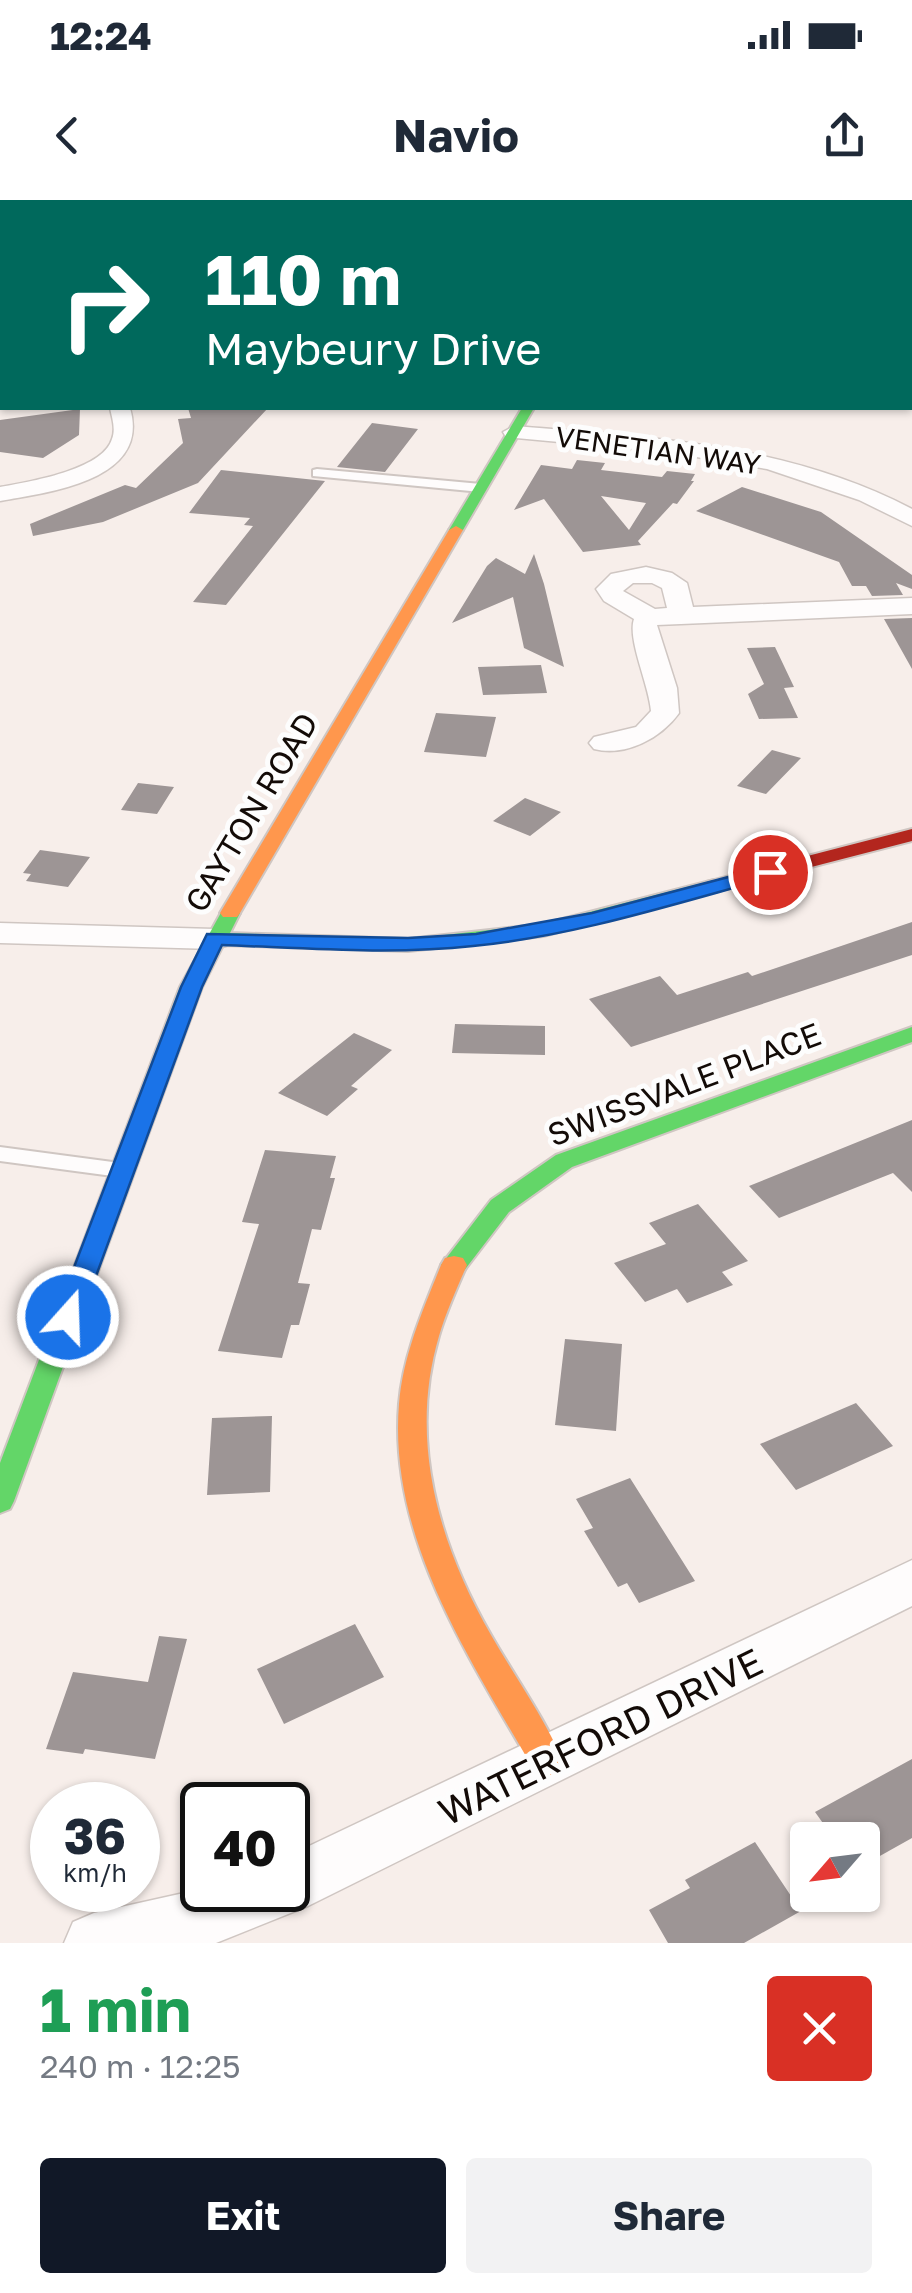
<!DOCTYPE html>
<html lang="en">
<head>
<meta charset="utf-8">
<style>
	body { margin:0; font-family:"Golos Text",sans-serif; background:#f2f2f3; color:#1f2937; height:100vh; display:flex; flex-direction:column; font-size:38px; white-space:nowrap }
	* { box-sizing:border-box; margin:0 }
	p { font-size:32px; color:#747a83 }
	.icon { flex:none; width:55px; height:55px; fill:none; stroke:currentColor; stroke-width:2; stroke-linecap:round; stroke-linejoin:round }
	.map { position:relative; height:1743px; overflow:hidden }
	.details { display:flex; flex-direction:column; background:#fff; flex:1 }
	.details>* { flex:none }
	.guide { position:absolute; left:0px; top:0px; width:912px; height:210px; box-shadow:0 2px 8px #0004; background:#00695c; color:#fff; overflow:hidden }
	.needle { width:65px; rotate:242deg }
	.fabs { position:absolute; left:790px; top:1622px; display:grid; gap:20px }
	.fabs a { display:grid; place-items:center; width:90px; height:90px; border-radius:10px; background:#fff; box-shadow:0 2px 8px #0004; font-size:50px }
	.speed { position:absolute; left:30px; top:1582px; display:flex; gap:20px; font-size:50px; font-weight:700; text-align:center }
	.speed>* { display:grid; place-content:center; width:130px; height:130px; border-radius:50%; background:#fff; box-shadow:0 2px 8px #0004; line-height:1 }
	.speed small { font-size:25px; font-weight:400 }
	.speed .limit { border:5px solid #111; border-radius:15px; background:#fff; color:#111 }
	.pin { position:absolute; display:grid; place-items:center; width:85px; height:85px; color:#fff; margin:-42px; border:5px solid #fff; border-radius:50%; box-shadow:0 2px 10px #0007 }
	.me { position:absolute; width:110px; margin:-55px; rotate:20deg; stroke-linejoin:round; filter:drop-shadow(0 0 8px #0008) }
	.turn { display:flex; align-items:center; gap:35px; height:210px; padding:0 40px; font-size:45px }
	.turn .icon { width:130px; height:130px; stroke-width:2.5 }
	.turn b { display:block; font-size:70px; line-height:85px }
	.round { display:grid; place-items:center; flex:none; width:105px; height:105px; border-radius:10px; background:#f2f2f3 }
	.summary { display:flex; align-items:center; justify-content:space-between; height:170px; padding:0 40px }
	h1 { font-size:60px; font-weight:700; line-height:75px; color:#1e9e55 }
	.button { display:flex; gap:20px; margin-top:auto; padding:20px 40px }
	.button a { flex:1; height:115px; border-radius:10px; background:#111827; color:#fff; font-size:40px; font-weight:700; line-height:115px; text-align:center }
	.button a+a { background:#f2f2f3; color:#1f2937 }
	.status { display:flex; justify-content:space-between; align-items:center; height:70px; padding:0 50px; background:#fff; direction:ltr }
	.status svg { height:28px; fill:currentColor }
	header { display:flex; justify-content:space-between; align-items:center; height:130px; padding:0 40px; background:#fff; font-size:45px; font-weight:700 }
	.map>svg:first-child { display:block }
	.building { fill:#9d9595; fill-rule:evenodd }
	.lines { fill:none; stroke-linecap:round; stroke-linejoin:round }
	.lane-casing { stroke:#cfc6c2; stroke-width:4 }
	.street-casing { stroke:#cfc6c2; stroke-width:3 }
	.fast-casing { stroke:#cfc6c2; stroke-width:4 }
	.slow-casing { stroke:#cfc6c2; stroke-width:4 }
	.jam-casing { stroke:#cfc6c2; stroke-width:4 }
	.lane { fill:#fefcfc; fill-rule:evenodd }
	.street { fill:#fefcfc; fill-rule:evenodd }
	.fast { fill:#63d668; fill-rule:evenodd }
	.slow { fill:#ff974d; fill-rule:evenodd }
	.jam { fill:#b3261e; fill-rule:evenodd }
	.route { fill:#1a73e8; stroke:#114b97; stroke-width:2.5 }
	.labels { text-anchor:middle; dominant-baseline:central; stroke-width:10; stroke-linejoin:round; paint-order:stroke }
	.far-street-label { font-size:28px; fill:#130b07; stroke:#fdfdfd }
	.street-label { font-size:32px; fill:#130b07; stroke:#fdfdfd }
	.near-street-label { font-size:38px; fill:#130b07; stroke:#fdfdfd }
</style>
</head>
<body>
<div class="status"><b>12:24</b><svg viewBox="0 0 49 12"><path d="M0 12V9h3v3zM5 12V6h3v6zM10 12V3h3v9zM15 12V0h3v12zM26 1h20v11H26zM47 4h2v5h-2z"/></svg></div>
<header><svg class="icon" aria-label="back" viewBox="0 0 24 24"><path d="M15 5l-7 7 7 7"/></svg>Navio<svg class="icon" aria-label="share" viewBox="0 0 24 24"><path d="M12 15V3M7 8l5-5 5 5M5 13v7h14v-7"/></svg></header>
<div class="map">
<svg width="912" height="1743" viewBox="0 0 912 1743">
	<rect width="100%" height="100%" fill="#f7eeea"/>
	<path class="building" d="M188,208H268L198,283L103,322L33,336L30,324L125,285L136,288L183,243L178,219L191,218Z
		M80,209L79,235L43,258L0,252V220Z
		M372,223L418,229L385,272L337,267Z
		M577,260L605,263L601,270L662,277L667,271L695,274L691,281H694L677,304L673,303L638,341L641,345L583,352L544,299L514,310L541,265L572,269ZM601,296L646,303L629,330Z
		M221,270L325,281L226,405L193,402L253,326L244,325L250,318L189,313Z
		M742,287L821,312L912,375V389L896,383L903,395L872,396L866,386H852L839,362L696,311Z
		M534,354L544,384L564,467L524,448L513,397L452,423L487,366L496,358L525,374Z
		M912,418V469L884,419Z
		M775,447L794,487L784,488L798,518L759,519L748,494L764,484L747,448Z
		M541,465L547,493L483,495L478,467Z
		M436,513L496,517L486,557L424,552Z
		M772,550L801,558L766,594L737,586Z
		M138,583L174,587L157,614L121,610Z
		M525,598L561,612L530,636L493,621Z
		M40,650L90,657L68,687L26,681L31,674L23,673Z
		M912,722V755L631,847L589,799L660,776L677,795L748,772L752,776Z
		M455,824L545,826V855L452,853Z
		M354,833L392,850L351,886L358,889L327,916L278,893Z
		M912,920V992L893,973L779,1018L749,986Z
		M265,950L336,956L330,978H335L321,1030L312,1029L298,1083L310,1084L299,1125H291L282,1158L218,1151L259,1024L242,1022Z
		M698,1004L748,1061L722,1072L733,1085L687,1103L677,1089L645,1102L614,1063L666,1044L649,1023Z
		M565,1139L622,1144L616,1231L555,1225Z
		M856,1203L893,1246L796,1290L760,1244Z
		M272,1216L270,1292L207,1295L212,1218Z
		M630,1278L695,1381L639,1403L627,1383L618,1387L584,1331L593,1328L576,1299Z
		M355,1424L384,1477L284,1524L257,1469Z
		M159,1436L187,1439L155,1559L85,1549L83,1554L46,1549L73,1472L148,1482Z
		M912,1559V1638L862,1666V1640H835L815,1612Z
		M755,1642L801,1711L744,1743H668L649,1710L690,1688L685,1680Z"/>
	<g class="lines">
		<defs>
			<path id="lane" d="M317,269L481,284L487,288L481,292L313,276V270Z
				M0,947L120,963L131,970L120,977L0,961Z"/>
			<path id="street" d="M910,16H912V26H910Z
				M910,115H912V127H910Z
				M0,186H2V198H0Z
				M110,208H130C151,280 51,292 0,301V287C28,282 103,270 112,239C116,229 112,218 110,208Z
				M514,226C651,237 788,244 912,309V326L859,300L767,269L667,252L506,237L503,232Z
				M646,367L672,373L687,383L693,407L912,398V414L657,425L677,488L679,513C661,538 626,557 594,549L589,543L594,537L636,527L651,511C649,485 627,439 634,419L604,401L596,389L611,374ZM633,383H652L662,388L667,408L655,409L623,391Z
				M0,723L214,729L226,732L231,739L226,746L214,749L0,743Z
				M912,1360V1406L308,1706L216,1743H64L73,1722L94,1713L202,1689L288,1690V1656Z"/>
			<path id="fast" d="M522,208H534L463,330L451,333L449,330Z
				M714,680L721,682L724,686L721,690L543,736L408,751L223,745L202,787L14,1301L10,1309L0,1313V1263L180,787L223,709L230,707L240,713L230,733L408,739L543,724Z
				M912,827V842L572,967L509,1012L463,1072H445L441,1065L491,1000L556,955Z"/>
			<path id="slow" d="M456,326L463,330L240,713L237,717H223L220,713L449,330Z
				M454,1056L463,1058L467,1065C457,1088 446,1112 439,1136C408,1240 439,1345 491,1435C515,1477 544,1517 563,1561L559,1572L547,1576L535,1572C471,1460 388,1339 399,1204C403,1155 423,1110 441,1065L445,1058Z"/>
			<path id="jam" d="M912,629V641L714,692L704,686L707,682Z"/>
		</defs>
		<use href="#lane" class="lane-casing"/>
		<use href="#street" class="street-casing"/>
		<use href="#fast" class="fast-casing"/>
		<use href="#slow" class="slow-casing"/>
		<use href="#jam" class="jam-casing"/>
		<use href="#lane" class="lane"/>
		<use href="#street" class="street"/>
		<use href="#fast" class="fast"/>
		<use href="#slow" class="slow"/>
		<use href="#jam" class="jam"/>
	</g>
	<path class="route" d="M770,666L777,668V676C677,703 576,736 473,746C390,755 305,748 222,745L202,787L81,1117L77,1124H58L55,1117L181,787L207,734L408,738L476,734L592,713Z"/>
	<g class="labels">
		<g class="far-street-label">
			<text transform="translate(658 250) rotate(8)">VENETIAN WAY</text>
		</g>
		<g class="street-label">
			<text transform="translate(251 612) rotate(-59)">GAYTON ROAD</text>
			<text transform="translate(684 884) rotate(-21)">SWISSVALE PLACE</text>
		</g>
		<g class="near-street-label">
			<text transform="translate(600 1536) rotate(-26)">WATERFORD DRIVE</text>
		</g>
	</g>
</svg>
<div class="fabs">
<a><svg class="needle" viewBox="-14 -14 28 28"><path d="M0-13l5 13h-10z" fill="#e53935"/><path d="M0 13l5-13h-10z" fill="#747a83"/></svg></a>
</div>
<div class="speed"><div>36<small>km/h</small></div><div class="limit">40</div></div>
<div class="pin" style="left:770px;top:672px;background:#d93025"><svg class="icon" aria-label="arrive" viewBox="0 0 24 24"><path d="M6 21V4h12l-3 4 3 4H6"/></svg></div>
<svg class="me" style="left:68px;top:1117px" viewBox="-20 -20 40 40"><circle r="17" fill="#1a73e8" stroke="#fff" stroke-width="3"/><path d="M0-11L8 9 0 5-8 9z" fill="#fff"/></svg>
<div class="guide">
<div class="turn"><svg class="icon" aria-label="right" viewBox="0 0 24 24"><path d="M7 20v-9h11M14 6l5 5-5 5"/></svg><div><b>110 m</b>Maybeury Drive</div></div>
</div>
</div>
<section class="details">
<div class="summary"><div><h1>1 min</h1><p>240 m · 12:25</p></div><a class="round" style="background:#d93025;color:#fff"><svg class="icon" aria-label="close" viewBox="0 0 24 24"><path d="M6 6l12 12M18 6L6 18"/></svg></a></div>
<div class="button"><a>Exit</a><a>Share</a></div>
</section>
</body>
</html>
